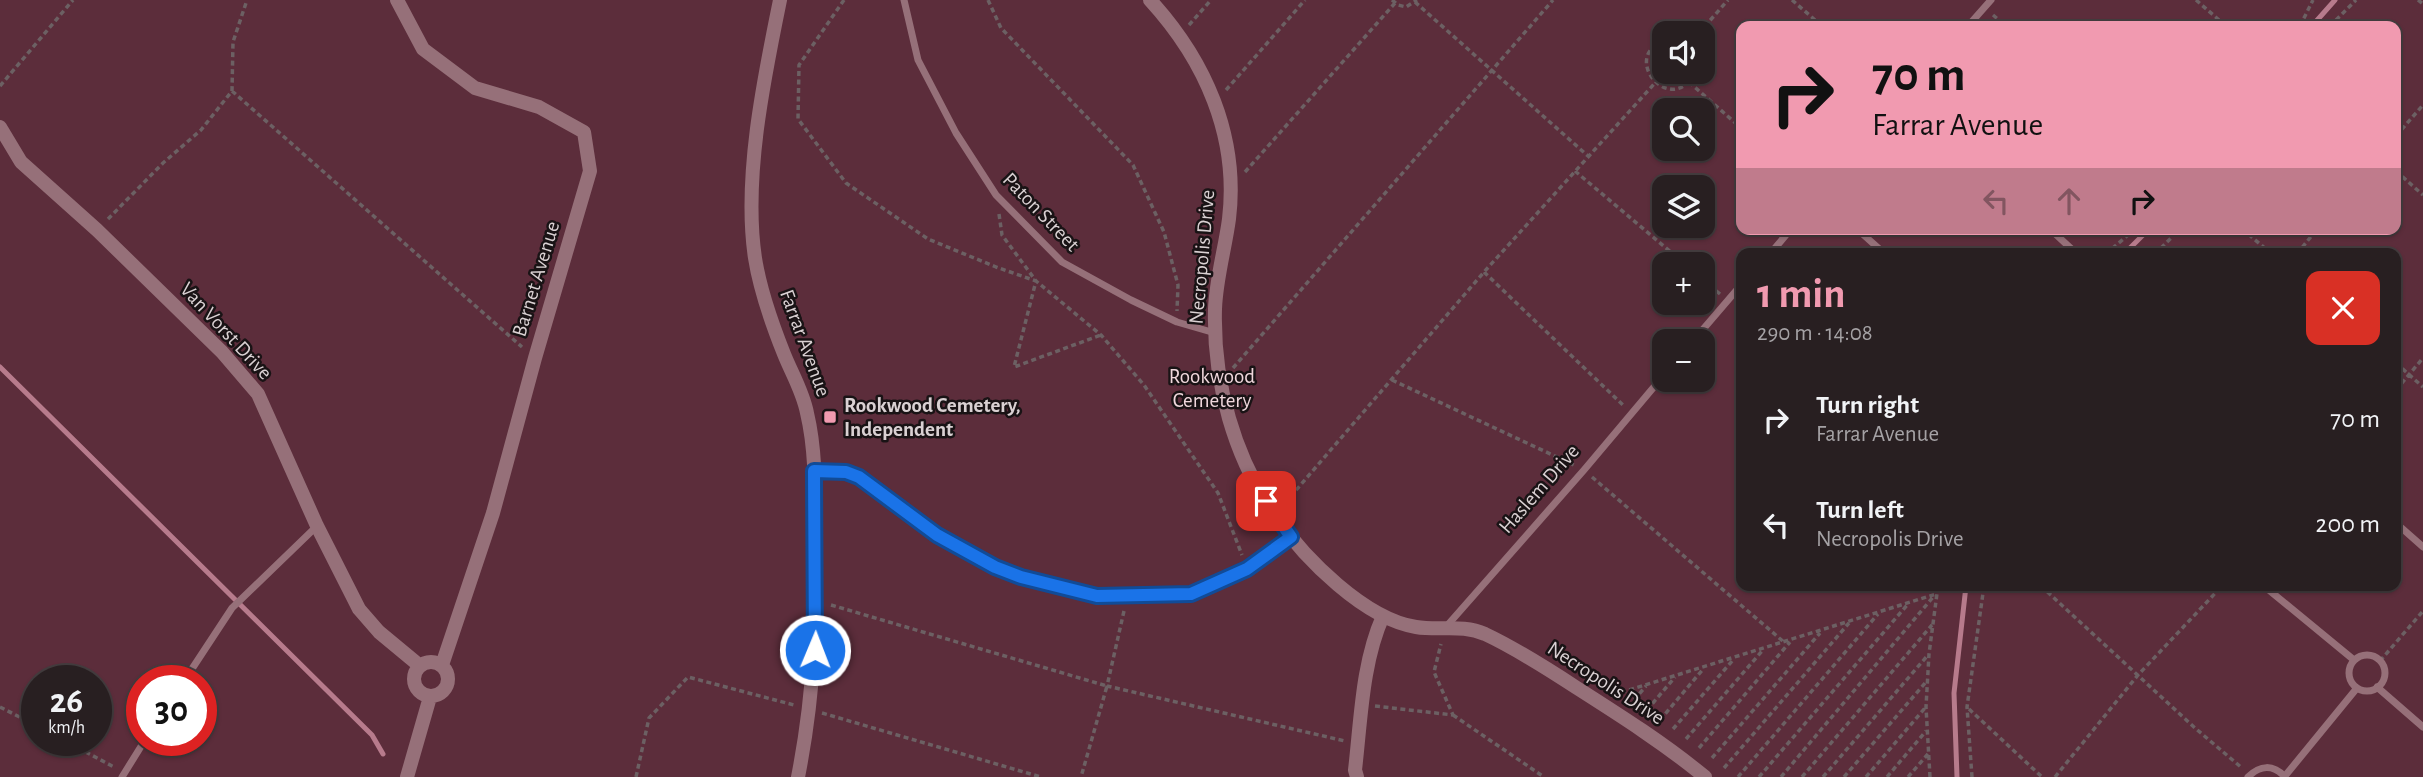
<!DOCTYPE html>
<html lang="en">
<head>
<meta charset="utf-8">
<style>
	body { margin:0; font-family:"Alegreya Sans",sans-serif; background:#30272a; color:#f1f3f6; height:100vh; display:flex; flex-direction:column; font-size:26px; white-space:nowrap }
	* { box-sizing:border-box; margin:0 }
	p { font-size:23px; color:#a5a2a5 }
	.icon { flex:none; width:38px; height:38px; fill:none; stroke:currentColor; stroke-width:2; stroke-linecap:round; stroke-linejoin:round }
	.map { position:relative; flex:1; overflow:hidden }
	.sheet { position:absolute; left:1736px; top:248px; width:665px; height:343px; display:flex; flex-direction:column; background:#281f21; border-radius:14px; box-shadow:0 2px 5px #0004,0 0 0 2px #443d3f }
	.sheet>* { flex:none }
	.hud { position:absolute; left:1736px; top:21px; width:665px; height:214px; border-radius:14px; box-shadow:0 2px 5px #0004,0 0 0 2px #443d3f; background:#f19ab0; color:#111; overflow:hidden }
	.fabs { position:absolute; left:1652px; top:21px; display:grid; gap:14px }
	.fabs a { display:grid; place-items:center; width:63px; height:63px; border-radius:14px; background:#281f21; box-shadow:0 2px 5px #0004,0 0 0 2px #443d3f; font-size:35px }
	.speed { position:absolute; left:21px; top:665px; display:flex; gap:14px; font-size:35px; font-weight:700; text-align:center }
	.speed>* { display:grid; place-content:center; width:91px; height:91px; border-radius:50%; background:#281f21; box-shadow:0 2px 5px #0004,0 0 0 2px #443d3f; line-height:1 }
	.speed small { font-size:18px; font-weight:400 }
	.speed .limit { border:10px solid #d22; background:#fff; color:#111 }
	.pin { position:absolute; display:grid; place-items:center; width:60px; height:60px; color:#fff; margin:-30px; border-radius:14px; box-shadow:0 4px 10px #0006 }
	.me { position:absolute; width:77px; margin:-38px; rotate:1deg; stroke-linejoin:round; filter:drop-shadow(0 0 5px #0008) }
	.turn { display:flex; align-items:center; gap:24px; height:147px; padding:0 21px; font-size:32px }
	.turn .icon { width:91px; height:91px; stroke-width:2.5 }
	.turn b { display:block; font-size:49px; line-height:60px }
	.lanes { display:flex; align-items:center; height:66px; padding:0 21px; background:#0003; justify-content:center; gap:35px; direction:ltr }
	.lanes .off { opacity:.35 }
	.round { display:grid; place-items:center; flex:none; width:74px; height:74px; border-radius:14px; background:#30272a }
	.headline { display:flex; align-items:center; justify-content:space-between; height:119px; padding:0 21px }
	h1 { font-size:42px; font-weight:600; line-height:52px; color:#f19ab0 }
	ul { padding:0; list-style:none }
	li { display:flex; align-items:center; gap:21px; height:105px; padding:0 21px }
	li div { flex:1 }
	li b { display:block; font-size:26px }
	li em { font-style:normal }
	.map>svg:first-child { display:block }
	.green { fill:#5c2d3b; fill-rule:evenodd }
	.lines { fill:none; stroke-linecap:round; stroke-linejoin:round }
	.stream { stroke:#b77b8c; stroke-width:5 }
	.building { fill:#4f4043; stroke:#706064; stroke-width:2 }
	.path { stroke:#6c6063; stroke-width:3.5; stroke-dasharray:5 3.5; stroke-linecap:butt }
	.lane { stroke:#967079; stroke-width:7 }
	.street { stroke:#967079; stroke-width:14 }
	.route-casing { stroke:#114b97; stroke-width:18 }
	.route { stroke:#1a73e8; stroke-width:12 }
	.poi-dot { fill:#f19ab0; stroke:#191315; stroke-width:2.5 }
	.labels { text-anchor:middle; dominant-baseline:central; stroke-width:5; stroke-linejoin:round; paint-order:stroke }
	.street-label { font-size:21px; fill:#dad1d3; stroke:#191315 }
	.park-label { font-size:21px; fill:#f0d7dc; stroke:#191315 }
	.poi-label { font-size:21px; font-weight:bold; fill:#dad1d3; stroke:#191315; text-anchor:start }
</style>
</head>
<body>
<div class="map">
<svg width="2423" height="777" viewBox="0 0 2423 777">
	<rect width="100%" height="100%" fill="#36292c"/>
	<path class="green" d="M0,0H2423V777H0ZM1741,26H2396V229H1741ZM1664,33H1703V72H1664ZM1664,110H1703V149H1664ZM1664,187H1703V226H1664ZM1741,254H2396V586H1741ZM1664,264H1703V303H1664ZM1664,341H1703V380H1664ZM37,681H96V740H37ZM142,681H201V740H142Z"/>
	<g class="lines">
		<path class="stream" d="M2312,26L2335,0
			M2124,254L2149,229
			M0,367L372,735L383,754
			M1957,777L1954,693L1966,586"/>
	</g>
	<path class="building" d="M1664,51V72H1682L1671,82L1657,72L1661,67L1655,62Z"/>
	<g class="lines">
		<path class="path" d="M844,0L799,65L798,119L846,183L928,239L996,267L1036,281L1014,367L1101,335
			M988,0L1001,28L1133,165L1164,232L1178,285L1177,311
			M1392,0L1398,5L1406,7L1417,0
			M1792,0L1822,26
			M2196,0L2226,26
			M2418,0L2423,4
			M1415,2L1588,156
			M1993,15L2006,26
			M1189,25L1211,0
			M2300,26L2313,0
			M2330,26L2356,0
			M1699,33L1728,0
			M1664,41C1619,57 1672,119 1695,72
			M1689,82L1741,128
			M0,86L73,0
			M1226,90L1305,0
			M232,91L522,347
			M2396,136L2423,105
			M1575,171L1685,264
			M2396,171L2423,195
			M1245,172L1395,3
			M999,214L1002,235L1036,281L1101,335L1144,385L1218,493L1242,555
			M108,219L163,163L201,130L232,91L233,42L247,0
			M2242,229L2272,254
			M2106,254L2135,229
			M2155,254L2180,229
			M2297,254L2317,229
			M1484,272L1624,406
			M1703,280L1720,294
			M2396,363L2423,387
			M1233,368L1553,0
			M1392,380L1574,465
			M2396,390L2423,358
			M1592,477L1785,643
			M1285,503L1484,272L1655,83
			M2041,586L2195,728L2242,768
			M831,605L1107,686L1081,777
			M1124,611L1107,686L1345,741
			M2380,661L2423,611
			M1613,695L1936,594
			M1634,700L1646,686
			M1375,706L1453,715L1434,672L1441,644
			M0,707L37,726
			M1969,709L2042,777
			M1647,710L1675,677
			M822,713L1041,777
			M1453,715L1544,777
			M1660,720L1704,668
			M1673,729L1733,660
			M1686,739L1762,651
			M63,740L114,767
			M1699,748L1790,642
			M1712,758L1820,633
			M1724,768L1849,623
			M636,777L649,718L688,677L794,705
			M1738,777L1878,614
			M1759,777L1908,604
			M1781,777L1934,596
			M1802,777L1932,625
			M1823,777L1928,655
			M1844,777L1926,682
			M1866,777L1925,708
			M1887,777L1926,731
			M1908,777L1928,754
			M1930,777L1926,707L1929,654L1938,586
			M1972,777L1967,707L1984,586
			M2055,777L2138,675L2222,586"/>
		<path class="lane" d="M904,0L918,60L956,133L996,195L1062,262L1131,300L1177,322L1215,333
			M1968,26L1991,0
			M1857,229L1885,254
			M2050,229L2077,254
			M1770,254L1791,229
			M1693,341L1741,285
			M2396,523L2423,547
			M2264,586L2354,660
			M1445,628L1584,470L1664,375
			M2349 673a18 18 0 1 1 36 0a18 18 0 1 1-36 0Z
			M184,681L232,608L317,526
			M2377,687L2423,727
			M2285,776L2357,688
			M122,777L145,740
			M2248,777C2260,765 2273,764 2285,777"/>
		<path class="street" d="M397,0L423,49L475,88L539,107L584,132L590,171L535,358L493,513L442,665
			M780,0C764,78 743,179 755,258C760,290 772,324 784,354C792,374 803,392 807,413C816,451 815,491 815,529C817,617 815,691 798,777
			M1150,0C1205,60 1239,136 1229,219C1225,249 1216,279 1215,309C1213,382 1234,458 1276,517C1305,559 1365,619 1416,627C1440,631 1462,624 1485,634C1517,649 1548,669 1577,688C1621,716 1665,744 1705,777
			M0,127L21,162L97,230L222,352L258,394L317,526L359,609L379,632L420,666
			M814,471L846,472L859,477L937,535L995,567L1021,577L1097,596L1191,594L1247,569L1291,537
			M414 679a17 17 0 1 1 34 0a17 17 0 1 1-34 0Z
			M407,777L430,697
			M1357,777L1355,770C1361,719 1362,663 1383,616"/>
	</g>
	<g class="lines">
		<defs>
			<path id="route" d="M815,650L814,471L846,472L859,477L937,535L995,567L1021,577L1097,596L1191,594L1247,569L1291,537L1266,501"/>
		</defs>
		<use href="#route" class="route-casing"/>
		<use href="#route" class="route"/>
	</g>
	<rect class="poi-dot" x="823" y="410" width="14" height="14" rx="3.5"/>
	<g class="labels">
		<g class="street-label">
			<text transform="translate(1041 212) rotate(46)">Paton Street</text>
			<text transform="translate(1202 257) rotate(-85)">Necropolis Drive</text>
			<text transform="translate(536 279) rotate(-73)">Barnet Avenue</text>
			<text transform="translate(226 331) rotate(47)">Van Vorst Drive</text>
			<text transform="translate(805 343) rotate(70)">Farrar Avenue</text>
			<text transform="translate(1539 489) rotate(-49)">Haslem Drive</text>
			<text transform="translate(1606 683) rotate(33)">Necropolis Drive</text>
		</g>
		<g class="park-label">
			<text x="1212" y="376">Rookwood<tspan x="1212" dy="24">Cemetery</tspan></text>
		</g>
		<g class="poi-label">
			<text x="844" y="405">Rookwood Cemetery,<tspan x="844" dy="24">Independent</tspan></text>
		</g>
	</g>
</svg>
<div class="fabs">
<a><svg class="icon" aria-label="sound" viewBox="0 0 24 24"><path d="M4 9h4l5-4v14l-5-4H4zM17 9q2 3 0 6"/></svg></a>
<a><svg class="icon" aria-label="search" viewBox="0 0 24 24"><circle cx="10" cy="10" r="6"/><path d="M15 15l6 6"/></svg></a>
<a><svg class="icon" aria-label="layers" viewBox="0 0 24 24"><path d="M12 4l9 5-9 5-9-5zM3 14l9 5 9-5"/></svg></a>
<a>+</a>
<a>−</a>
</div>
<div class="speed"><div>26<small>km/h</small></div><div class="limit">30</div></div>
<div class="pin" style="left:1266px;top:501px;background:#d93025"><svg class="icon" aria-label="arrive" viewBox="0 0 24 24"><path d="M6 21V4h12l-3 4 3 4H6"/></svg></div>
<svg class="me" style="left:815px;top:650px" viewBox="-20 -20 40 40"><circle r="17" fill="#1a73e8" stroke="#fff" stroke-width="3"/><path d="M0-11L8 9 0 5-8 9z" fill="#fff"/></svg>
<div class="hud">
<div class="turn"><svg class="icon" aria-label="right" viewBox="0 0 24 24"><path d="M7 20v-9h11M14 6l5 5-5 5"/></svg><div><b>70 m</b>Farrar Avenue</div></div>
<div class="lanes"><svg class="icon off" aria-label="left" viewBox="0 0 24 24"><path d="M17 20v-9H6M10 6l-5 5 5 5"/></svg><svg class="icon off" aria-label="ahead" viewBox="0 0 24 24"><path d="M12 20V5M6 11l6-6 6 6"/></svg><svg class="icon" aria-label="right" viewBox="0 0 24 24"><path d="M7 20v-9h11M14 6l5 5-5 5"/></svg></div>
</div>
<section class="sheet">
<div class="headline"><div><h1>1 min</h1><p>290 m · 14:08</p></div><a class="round" style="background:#d93025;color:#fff"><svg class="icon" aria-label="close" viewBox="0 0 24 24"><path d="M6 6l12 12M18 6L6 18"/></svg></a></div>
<ul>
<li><svg class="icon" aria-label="right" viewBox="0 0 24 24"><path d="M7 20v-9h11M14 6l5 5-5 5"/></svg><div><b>Turn right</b><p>Farrar Avenue</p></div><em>70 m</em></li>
<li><svg class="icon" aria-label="left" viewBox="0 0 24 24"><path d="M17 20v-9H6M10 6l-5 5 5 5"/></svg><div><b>Turn left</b><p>Necropolis Drive</p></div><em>200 m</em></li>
</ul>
</section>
</div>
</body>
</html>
